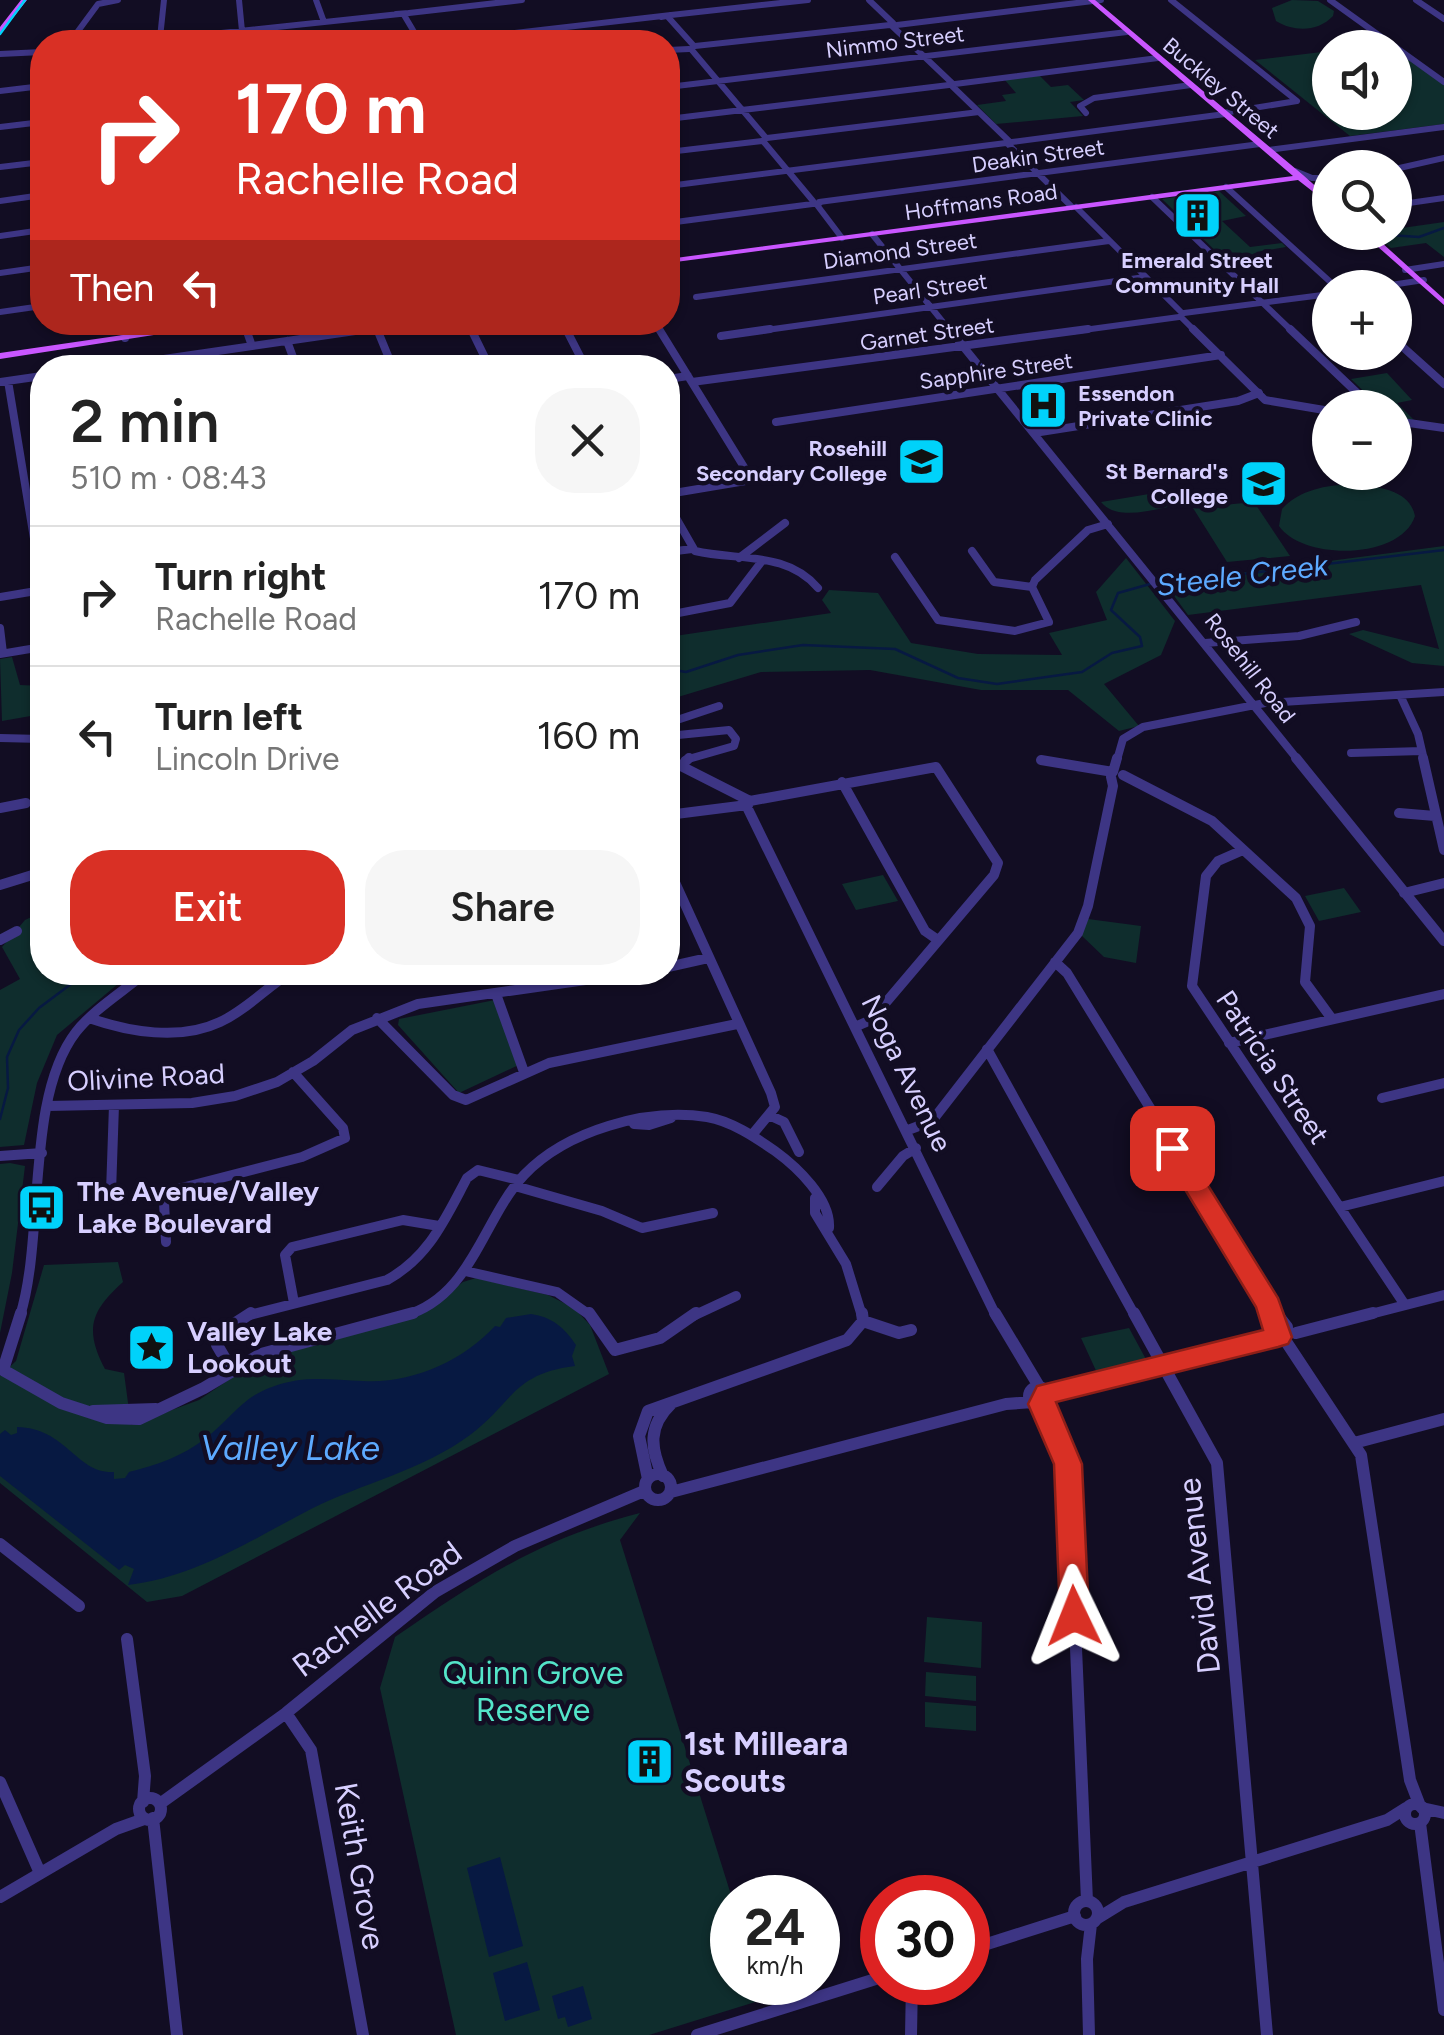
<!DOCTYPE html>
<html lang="en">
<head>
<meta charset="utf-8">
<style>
	body { margin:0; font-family:Figtree,sans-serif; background:#f6f6f6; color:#222; height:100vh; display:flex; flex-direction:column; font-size:38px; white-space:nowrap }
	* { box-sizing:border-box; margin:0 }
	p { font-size:32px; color:#767676 }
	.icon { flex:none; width:55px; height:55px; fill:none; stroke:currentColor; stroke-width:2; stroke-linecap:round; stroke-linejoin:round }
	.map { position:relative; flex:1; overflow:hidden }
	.sheet { position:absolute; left:30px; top:355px; width:650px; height:630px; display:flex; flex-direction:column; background:#fff; border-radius:40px; box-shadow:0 2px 8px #0004 }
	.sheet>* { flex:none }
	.banner { position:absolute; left:30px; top:30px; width:650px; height:305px; border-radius:40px; box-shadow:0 2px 8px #0004; background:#d93025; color:#fff; overflow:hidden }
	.fabs { position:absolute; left:1312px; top:30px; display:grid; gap:20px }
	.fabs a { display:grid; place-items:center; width:100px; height:100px; border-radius:50%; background:#fff; box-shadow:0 2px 8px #0004; font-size:50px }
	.speed { position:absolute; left:710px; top:1875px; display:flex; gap:20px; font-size:50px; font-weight:700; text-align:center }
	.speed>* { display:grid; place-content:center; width:130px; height:130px; border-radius:50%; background:#fff; box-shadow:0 2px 8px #0004; line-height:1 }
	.speed small { font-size:25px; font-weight:400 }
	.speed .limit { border:15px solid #d22; background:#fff; color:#111 }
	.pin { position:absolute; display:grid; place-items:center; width:85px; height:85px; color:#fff; margin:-42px; border-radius:20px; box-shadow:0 5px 15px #0006 }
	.me { position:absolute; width:110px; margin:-55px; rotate:358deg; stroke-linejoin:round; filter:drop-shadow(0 0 8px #0008) }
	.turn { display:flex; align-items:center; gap:35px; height:210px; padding:0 40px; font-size:45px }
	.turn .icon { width:130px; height:130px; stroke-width:2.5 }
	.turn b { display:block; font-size:70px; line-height:85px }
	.then { display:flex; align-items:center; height:95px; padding:0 40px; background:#0003; gap:20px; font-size:38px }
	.round { display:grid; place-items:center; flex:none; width:105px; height:105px; border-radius:40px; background:#f6f6f6 }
	.overview { display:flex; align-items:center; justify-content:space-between; height:170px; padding:0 40px }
	h1 { font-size:60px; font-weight:600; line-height:75px }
	.cta { display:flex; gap:20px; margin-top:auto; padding:20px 40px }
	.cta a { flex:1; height:115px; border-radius:40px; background:#d93025; color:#fff; font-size:40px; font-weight:600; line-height:115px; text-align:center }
	.cta a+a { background:#f6f6f6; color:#222 }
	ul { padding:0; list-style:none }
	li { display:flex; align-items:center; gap:30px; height:140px; padding:0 40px; border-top:2px solid #e0e0e0 }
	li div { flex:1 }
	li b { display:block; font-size:38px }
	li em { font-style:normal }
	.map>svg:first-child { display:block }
	.green { fill:#0f2d2d }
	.water { fill:#071942 }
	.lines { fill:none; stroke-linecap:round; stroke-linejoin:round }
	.stream { stroke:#071942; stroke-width:2.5 }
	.minor-far3 { stroke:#3d3584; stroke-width:6 }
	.minor-far2 { stroke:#3d3584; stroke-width:8 }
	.minor-far1 { stroke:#3d3584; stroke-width:10 }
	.minor { stroke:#3d3584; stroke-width:12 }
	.major { fill:#c956ff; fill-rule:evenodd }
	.tram { stroke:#00d2fa; stroke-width:2.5 }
	.route { fill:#d93025; stroke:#8d1f18; stroke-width:2.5 }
	.labels { text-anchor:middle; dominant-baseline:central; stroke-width:9; stroke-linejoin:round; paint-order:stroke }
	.far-street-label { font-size:22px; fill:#d7cfff; stroke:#120d23 }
	.far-poi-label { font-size:22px; font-weight:bold; fill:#d7cfff; stroke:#120d23; text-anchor:end }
	.street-label { font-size:28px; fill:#d7cfff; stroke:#120d23 }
	.poi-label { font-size:28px; font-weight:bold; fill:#d7cfff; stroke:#120d23; text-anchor:start }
	.water-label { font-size:30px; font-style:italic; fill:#5daaff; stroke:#120d23 }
	.near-street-label { font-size:32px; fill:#d7cfff; stroke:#120d23 }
	.near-park-label { font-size:32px; fill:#54e5c9; stroke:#120d23 }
	.near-poi-label { font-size:32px; font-weight:bold; fill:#d7cfff; stroke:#120d23; text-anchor:start }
	.near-water-label { font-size:35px; font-style:italic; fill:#5daaff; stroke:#120d23 }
</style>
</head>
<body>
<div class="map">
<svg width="1444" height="2035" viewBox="0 0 1444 2035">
	<rect width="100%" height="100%" fill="#120d23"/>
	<path class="green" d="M1292,0L1318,1L1334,11L1333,16C1318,32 1294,32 1276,21L1272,8Z
		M1395,49L1444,84V124L1350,136L1255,60L1330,51V112H1395Z
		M1039,75L1051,87L1068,85L1084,100L1070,102L1083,116L996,124L977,105L1006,101L1002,95L1016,93L1004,79Z
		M1219,191L1246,216L1222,221L1250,247L1282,243L1286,247L1256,252L1262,258L1228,263L1162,199Z
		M1444,222V257L1426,243L1391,248L1373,233L1395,232V229Z
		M1387,373L1412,400L1397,403L1414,420L1395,417V408L1380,407L1351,379Z
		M1359,485C1381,487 1410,491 1415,516C1401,560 1303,561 1279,526L1282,509C1302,488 1331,484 1359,485Z
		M1167,491L1179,505C1154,509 1117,522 1101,502Z
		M1254,502L1290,556L1227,562L1193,508Z
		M1444,546V666L1412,663L1349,634L1363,630L1439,649L1421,585L1188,615L1161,578L1208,577Z
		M1126,558L1175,621L1161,655L1104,684L1139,726L1119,731L1068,690H981L870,670L761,672L668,700V637L831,613L822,600L829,590L878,593L911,643L978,654L1062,655L1049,633L1107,620L1096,592Z
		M12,657L20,685L42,686V714L2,721L0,659Z
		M883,875L898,901L856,910L842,884Z
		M1344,888L1361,912L1319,921L1305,896Z
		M42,912V972L131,973L57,1035L37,1083L24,1145L0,1147V990L20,979L2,947L25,920Z
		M1088,919L1141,926L1136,963L1104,957L1081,935Z
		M500,999L523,1063L459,1093L398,1025L399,1019Z
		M10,1163L25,1166L12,1273L0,1333V1164Z
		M118,1262L123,1282C91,1311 84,1329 105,1369L124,1373L131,1425L199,1400L258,1360L431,1306L463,1282L476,1278L548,1295L574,1308L590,1325L609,1374L182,1596L147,1602L0,1483V1376L16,1361L44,1265Z
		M1129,1328L1148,1363L1098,1375L1081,1338Z
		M640,1513L620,1540L732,1898V1982L760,1983L765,1999L649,2035H456L380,1688L395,1637C480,1579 539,1539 640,1513Z
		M927,1617L982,1622L981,1668L924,1662Z
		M926,1672L976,1676V1701L925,1696Z
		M925,1702L976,1706V1731L925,1727Z"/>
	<path class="water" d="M531,1314C552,1317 564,1327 576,1345L572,1356L575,1366C512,1374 514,1402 470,1435C423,1470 363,1483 311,1509C251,1540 196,1577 128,1585L134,1569L125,1565L119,1570L0,1476V1434L5,1430L11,1435L17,1433V1427C67,1428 76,1474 114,1472V1479L125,1478L129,1472C157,1465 183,1456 206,1438C230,1420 242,1397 272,1387C304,1375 330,1380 363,1381C411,1384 463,1361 495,1326L500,1327L506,1318Z
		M500,1857L523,1946L489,1957L467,1868Z
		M527,1962L540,2010L505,2021L493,1973Z
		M583,1986L592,2019L568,2027L565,2017L558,2019L552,1996Z"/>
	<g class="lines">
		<path class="stream" d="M1390,235L1419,237L1444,228
			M1158,584L1444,550
			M668,669L686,672L738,655L803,645L895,649L958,678L997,684L1082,672L1112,653L1142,646L1140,637L1111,610L1118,593L1150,584
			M0,1119L8,1088L7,1057L19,1030L39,1008L87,972"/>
		<path class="minor-far3" d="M239,0L242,31
			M316,0L324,22
			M869,0L893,23
			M1171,0L1297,101L1223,113
			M1330,0L1444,82
			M1416,0L1444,19
			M409,13L522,0
			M404,15L420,42
			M671,15L808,0
			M668,17L694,46
			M897,25L1101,0
			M892,26L952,83
			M160,38L164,0
			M165,39L409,13L396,14
			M70,42L98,4L118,0
			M132,42L155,40
			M435,42L671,15L661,17
			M695,46L890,25
			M691,49L766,138
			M668,50L689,49
			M0,54L42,52
			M955,84L1158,58
			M951,85L1009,141
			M668,87L1127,32
			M0,91L42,86
			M1086,113L1080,106L1094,98L1191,85
			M668,119L949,85
			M0,127L42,122
			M767,138L979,112
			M763,141L813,201
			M1012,142L1225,114
			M1008,144L1072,207
			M1268,150L1444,127
			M668,152L762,141
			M0,167L42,162
			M1395,169L1444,158
			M1295,171L1312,178H1330
			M668,186L1006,143
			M1226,187L1337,288
			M1152,197L1293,332
			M0,201L42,195
			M819,202L1260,144
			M817,205L842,238
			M1395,205L1444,198
			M1076,207L1182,313
			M668,223L820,203L811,204
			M872,234L951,332
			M0,236L42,230
			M1405,270L1444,264
			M0,273L42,267
			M1371,288L1424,280
			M696,297L1109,241
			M0,312L42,306
			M1184,313L1330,294
			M1181,317L1196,332
			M121,322L123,332
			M244,322L247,332
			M468,322L473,332
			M562,322L567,332
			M655,322L661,332
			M375,323L378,332
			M352,332L377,328
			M752,332L1145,277
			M1069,332L1179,317"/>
		<path class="minor-far2" d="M123,329L125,338
			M246,329L252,346
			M377,329L393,368
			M471,329L490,368
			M566,329L586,368
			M659,329L752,480
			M949,329L1298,760
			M1193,329L1265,400L1330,411
			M1290,329L1373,408
			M721,336L770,329
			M1395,340L1444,384
			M287,341L297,368
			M102,368L369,329
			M668,379L688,376
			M8,381L42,587
			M0,382L42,376
			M692,382L1088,329
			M1395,421L1444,428
			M776,422L1221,355
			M1034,433L1238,401L1259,393
			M668,494L800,472
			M668,504L695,551C738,561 787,551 818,588
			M972,551L994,582L1032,587
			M668,552L692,549
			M895,557L938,620L1015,631L1049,622L1032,587L1035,580L1088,530L1108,524
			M739,558L785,523
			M0,597L42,590
			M668,615L730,603L762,561
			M0,628L3,653
			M1205,643L1299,636L1356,622
			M0,654L42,647
			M1400,695L1418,734L1424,760
			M668,723L719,706
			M668,736L729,730L736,739L734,746L685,760
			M0,738L42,739
			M1351,753L1422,751
			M1117,760L1123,739L1143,727L1265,703L1444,692"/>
		<path class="minor-far1" d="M689,758L681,766L750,801
			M1296,758L1444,941
			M1423,758L1444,850
			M1041,760L1113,772
			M1113,772L1117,758
			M1123,775L1212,821L1296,898L1310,926L1305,982L1332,1019
			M842,782L925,931L938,940
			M750,801L747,807L996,1316
			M750,801L936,767L998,863L994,875L871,1020L857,1026
			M0,808L26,803
			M1399,813L1435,816
			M668,815L747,805
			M1243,850L1218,861L1206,876L1192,986L1405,1305
			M668,867L771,1093L775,1107L752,1135
			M0,885L42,872
			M1404,893L1444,883
			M0,940L17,931
			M1055,962L1067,973L1278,1316
			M668,967L708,958
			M496,994L524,1072
			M89,1018C129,1032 180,1041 220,1022C246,1010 267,987 291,972
			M377,1018L453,1095L466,1100L549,1063L737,1024
			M1229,1043L1444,994
			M987,1049L1135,1316
			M1382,1098L1444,1083
			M114,1105L111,1192L123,1194
			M48,1106L192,1103L235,1096L277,1082L313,1061L352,1030L418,1004L641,972
			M771,1116L784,1122L799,1152
			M634,1124L649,1125L671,1118
			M908,1130L932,1121L1078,933L1088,906L1113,786L1111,777
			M0,1156L42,1153
			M515,1186L602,1211L642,1228L713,1213
			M877,1187L903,1156L916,1148
			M815,1198V1213L846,1264L862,1316
			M1340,1207L1444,1181
			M166,1242L164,1202L170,1191L302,1157L345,1138L343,1128L293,1072
			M465,1271L557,1292L591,1316
			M294,1303L285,1255L292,1247L403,1220L439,1226
			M20,1316C45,1237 25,1098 76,1032C94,1009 124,991 146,972
			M246,1316L387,1280C429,1257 445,1219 467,1178L478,1170L519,1180
			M404,1316C472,1297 482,1220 524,1175C567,1130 647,1108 707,1117C731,1121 755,1137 775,1151C797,1167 831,1199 829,1228
			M693,1316L736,1296
			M1363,1316L1444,1295"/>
		<path class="minor" d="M589,1313L615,1350L660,1338L696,1313
			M995,1313L1040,1388
			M1134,1313L1217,1463L1267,2035
			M1276,1313L1287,1327
			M863,1321L899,1333L911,1330
			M1296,1333L1373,1313
			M1287,1343L1361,1455L1410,1780L1420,1806
			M231,1369L217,1345V1335L251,1313
			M3,1370L61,1403L107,1418L139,1419L204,1388L261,1354L413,1313
			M3,1370L21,1313
			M1029 1396a9 9 0 1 1 18 0a9 9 0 1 1-18 0Z
			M1047,1393L1278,1337
			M1041,1403L1068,1464L1087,1901
			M93,1411L156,1409
			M1354,1443L1444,1419
			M645 1487a13 13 0 1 1 26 0a13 13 0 1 1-26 0Z
			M663,1476C650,1448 648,1426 671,1404
			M648,1479L639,1436L648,1411L847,1340L863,1321L862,1313
			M671,1492L1006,1404L1033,1402
			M0,1544L79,1606
			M127,1639L145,1776L143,1802
			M286,1713L311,1750L363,2035
			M0,1782L40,1873
			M139 1809a11 11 0 1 1 22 0a11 11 0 1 1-22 0Z
			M161,1803L286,1713L435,1592L515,1546L644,1491
			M1405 1814a10 10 0 1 1 20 0a10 10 0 1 1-20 0Z
			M1422,1808L1444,1813
			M153,1818L177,2035
			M1420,1823L1444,2010
			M0,1897L116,1829L144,1819
			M1074 1913a12 12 0 1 1 24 0a12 12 0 1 1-24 0Z
			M1098,1918L1124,1902L1387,1820L1406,1808
			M968,1950L1075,1916
			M697,2035L882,1977
			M911,2035L912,1982
			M1089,2035L1087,1959L1091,1924"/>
		<path class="major" d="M21,0H27L0,34V27Z
			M1088,0H1095L1303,175L1330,199V205L1298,180L668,263V259L1293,176Z
			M1361,232H1370L1444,299V305Z
			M212,322H237L0,359V353Z"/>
		<path class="tram" d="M0,34L25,0"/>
	</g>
	<path class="route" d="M1172,1139L1181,1142L1278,1298L1292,1337L1288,1344L1278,1347L1056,1402L1082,1464L1089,1616L1085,1626L1074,1629L1064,1626L1060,1616L1054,1464L1028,1404L1037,1386L1263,1330L1256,1307L1160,1148Z"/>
	<defs>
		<symbol id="building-square" viewBox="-11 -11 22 22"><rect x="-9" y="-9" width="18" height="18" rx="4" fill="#00d2fa" stroke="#120d23"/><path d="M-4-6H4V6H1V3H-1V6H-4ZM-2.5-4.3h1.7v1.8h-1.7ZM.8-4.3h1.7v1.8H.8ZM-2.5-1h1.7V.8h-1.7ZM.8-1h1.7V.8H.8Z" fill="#111"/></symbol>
		<symbol id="hospital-square" viewBox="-11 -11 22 22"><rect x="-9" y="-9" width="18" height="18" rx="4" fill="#00d2fa" stroke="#120d23"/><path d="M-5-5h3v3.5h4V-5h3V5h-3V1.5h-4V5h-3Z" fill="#111"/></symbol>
		<symbol id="school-square" viewBox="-11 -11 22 22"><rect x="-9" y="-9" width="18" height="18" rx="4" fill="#00d2fa" stroke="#120d23"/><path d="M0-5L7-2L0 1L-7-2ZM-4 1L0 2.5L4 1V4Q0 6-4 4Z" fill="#111"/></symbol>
		<symbol id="bus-square" viewBox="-11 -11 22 22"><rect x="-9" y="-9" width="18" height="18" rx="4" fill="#00d2fa" stroke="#120d23"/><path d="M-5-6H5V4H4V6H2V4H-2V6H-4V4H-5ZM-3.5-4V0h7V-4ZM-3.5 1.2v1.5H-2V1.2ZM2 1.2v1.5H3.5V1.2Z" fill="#111"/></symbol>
		<symbol id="sight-square" viewBox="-11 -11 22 22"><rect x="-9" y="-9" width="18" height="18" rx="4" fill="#00d2fa" stroke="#120d23"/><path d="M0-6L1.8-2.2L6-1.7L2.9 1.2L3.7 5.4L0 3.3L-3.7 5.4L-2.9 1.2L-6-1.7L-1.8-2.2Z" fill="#111"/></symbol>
	</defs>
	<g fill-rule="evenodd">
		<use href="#building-square" x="1170" y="188" width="55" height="55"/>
		<use href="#hospital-square" x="1016" y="378" width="55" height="55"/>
		<use href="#school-square" x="894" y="434" width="55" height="55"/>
		<use href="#school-square" x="1236" y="456" width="55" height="55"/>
		<use href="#bus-square" x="14" y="1180" width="55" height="55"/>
		<use href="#sight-square" x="124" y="1320" width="55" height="55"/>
		<use href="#building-square" x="622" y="1734" width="55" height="55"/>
	</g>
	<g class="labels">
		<g class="far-street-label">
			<text transform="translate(895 42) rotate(-7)">Nimmo Street</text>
			<text transform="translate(1221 88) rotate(40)">Buckley Street</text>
			<text transform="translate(1038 156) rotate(-8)">Deakin Street</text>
			<text transform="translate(981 202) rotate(-8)">Hoffmans Road</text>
			<text transform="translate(900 251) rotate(-8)">Diamond Street</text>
			<text transform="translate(930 289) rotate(-8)">Pearl Street</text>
			<text transform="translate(927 334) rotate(-8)">Garnet Street</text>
			<text transform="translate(996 371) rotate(-8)">Sapphire Street</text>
			<text transform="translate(1250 668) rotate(52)">Rosehill Road</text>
		</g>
		<g class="far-poi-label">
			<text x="1197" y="260" text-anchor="middle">Emerald Street<tspan x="1197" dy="25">Community Hall</tspan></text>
			<text x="1078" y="393" text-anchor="start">Essendon<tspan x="1078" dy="25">Private Clinic</tspan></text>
			<text x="887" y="448">Rosehill<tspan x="887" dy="25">Secondary College</tspan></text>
			<text x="1228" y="471">St Bernard's<tspan x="1228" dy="25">College</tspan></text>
		</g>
		<g class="street-label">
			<text transform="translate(1273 1067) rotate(56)">Patricia Street</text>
			<text transform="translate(907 1073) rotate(64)">Noga Avenue</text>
			<text transform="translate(146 1077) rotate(-3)">Olivine Road</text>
		</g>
		<g class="poi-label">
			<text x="77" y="1191">The Avenue/Valley<tspan x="77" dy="32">Lake Boulevard</tspan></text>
			<text x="187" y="1331">Valley Lake<tspan x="187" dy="32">Lookout</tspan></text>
		</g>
		<g class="water-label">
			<text transform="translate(1242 575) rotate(-7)">Steele Creek</text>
		</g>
		<g class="near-street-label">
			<text transform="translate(1199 1576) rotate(-96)">David Avenue</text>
			<text transform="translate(377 1609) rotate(-37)">Rachelle Road</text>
			<text transform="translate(360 1866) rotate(80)">Keith Grove</text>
		</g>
		<g class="near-park-label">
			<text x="533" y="1673">Quinn Grove<tspan x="533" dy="37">Reserve</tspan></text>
		</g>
		<g class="near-poi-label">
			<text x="684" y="1744">1st Milleara<tspan x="684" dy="37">Scouts</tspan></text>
		</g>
		<g class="near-water-label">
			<text x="290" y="1448">Valley Lake</text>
		</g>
	</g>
</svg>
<div class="fabs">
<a><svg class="icon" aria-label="sound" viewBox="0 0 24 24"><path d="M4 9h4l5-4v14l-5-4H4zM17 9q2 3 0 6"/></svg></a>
<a><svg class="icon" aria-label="search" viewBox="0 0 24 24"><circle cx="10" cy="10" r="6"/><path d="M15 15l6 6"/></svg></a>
<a>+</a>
<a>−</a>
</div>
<div class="speed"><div>24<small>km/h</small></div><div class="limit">30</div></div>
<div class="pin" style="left:1172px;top:1148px;background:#d93025"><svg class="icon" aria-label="arrive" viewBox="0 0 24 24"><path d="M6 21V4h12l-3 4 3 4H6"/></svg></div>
<svg class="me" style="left:1074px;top:1616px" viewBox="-20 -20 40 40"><path d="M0-17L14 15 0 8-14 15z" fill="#d93025" stroke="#fff" stroke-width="4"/></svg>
<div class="banner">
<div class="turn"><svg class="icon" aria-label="right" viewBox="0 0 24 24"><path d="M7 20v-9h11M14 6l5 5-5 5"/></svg><div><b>170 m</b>Rachelle Road</div></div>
<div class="then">Then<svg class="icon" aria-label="left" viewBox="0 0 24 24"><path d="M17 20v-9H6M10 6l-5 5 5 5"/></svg></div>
</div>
<section class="sheet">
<div class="overview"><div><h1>2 min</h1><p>510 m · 08:43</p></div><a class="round"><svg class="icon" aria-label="close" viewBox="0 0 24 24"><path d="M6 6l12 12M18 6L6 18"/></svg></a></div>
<ul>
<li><svg class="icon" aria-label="right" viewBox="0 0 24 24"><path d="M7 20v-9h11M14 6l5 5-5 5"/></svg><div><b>Turn right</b><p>Rachelle Road</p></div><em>170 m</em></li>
<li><svg class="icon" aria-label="left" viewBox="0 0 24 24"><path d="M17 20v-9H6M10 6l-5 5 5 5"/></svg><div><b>Turn left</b><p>Lincoln Drive</p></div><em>160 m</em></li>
</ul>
<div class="cta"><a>Exit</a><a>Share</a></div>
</section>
</div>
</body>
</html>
